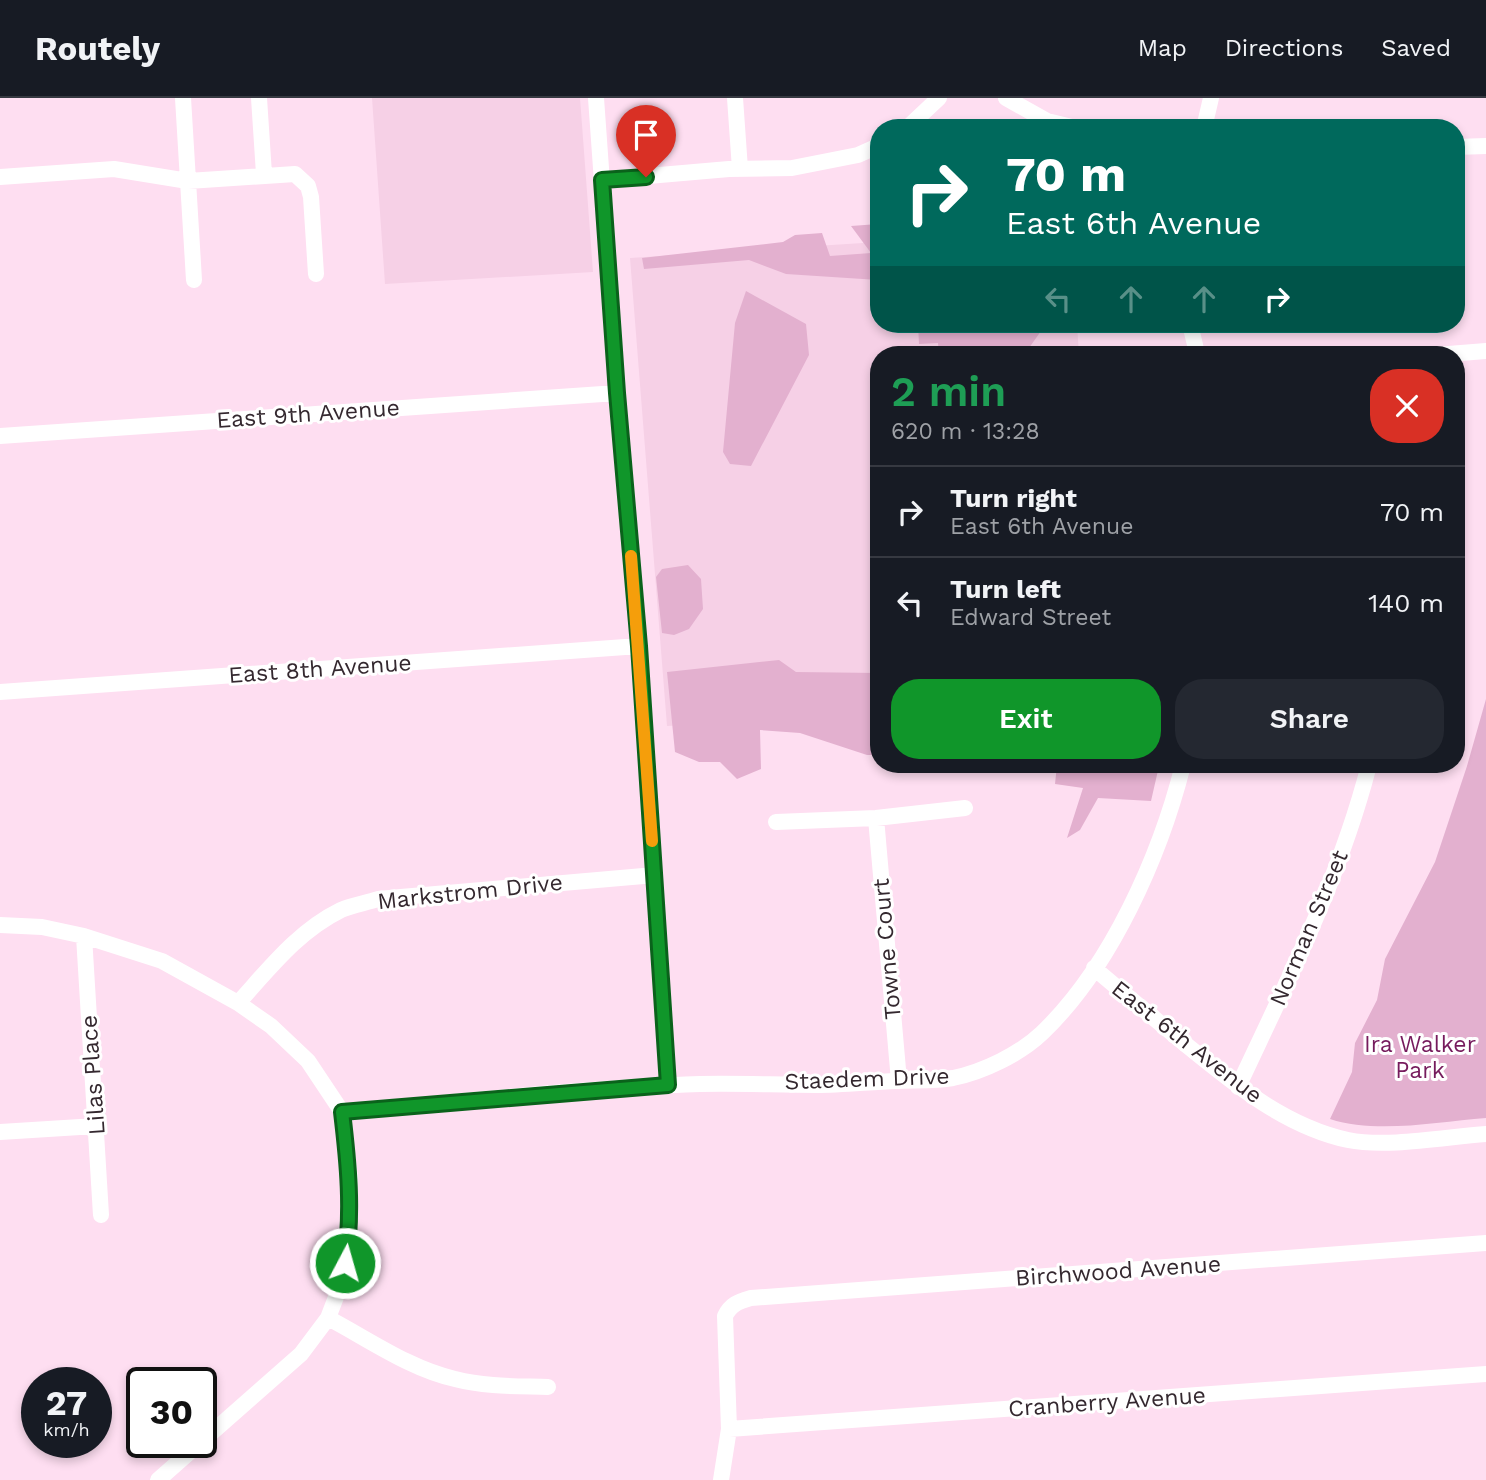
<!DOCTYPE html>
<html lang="en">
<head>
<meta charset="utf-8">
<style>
	body { margin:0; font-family:"Work Sans",sans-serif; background:#242831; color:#f1f3f6; height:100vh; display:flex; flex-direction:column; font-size:26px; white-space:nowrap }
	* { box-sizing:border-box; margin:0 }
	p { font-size:23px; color:#9ea1a6 }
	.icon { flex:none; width:38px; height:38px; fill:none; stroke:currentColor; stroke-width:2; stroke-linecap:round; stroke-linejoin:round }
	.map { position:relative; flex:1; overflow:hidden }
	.sheet { position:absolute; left:870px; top:248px; width:595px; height:427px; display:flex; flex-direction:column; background:#171b24; border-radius:28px; box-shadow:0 4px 10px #0003 }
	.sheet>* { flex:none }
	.top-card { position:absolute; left:870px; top:21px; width:595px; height:214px; border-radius:28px; box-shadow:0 4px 10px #0003; background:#00695c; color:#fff; overflow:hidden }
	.speed { position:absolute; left:21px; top:1269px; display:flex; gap:14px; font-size:35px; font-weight:700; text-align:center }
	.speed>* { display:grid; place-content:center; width:91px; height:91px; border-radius:50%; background:#171b24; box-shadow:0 4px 10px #0003; line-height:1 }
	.speed small { font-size:18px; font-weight:400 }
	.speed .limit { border:4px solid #111; border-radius:10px; background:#fff; color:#111 }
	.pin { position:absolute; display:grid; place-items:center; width:60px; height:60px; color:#fff; margin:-72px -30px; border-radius:50% 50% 50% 0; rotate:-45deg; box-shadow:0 0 7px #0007 }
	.pin .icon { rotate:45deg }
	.me { position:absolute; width:77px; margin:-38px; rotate:6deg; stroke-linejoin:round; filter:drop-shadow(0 0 5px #0008) }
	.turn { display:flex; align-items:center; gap:24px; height:147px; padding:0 21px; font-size:32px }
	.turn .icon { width:91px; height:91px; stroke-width:2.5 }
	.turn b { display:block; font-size:49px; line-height:60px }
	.lanes { display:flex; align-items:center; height:66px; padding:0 21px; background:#0003; justify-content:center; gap:35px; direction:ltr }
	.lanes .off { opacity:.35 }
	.round { display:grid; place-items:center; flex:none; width:74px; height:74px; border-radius:28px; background:#242831 }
	.overview { display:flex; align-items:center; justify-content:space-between; height:119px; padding:0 21px }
	h1 { font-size:42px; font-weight:600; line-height:52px; color:#1e9e55 }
	.button { display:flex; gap:14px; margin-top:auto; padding:14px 21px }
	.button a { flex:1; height:80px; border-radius:28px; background:#10962a; color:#fff; font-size:28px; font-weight:600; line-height:80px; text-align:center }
	.button a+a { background:#242831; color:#f1f3f6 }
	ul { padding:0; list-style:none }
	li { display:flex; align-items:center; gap:21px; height:91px; padding:0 21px; border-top:2px solid #363941 }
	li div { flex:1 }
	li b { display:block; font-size:26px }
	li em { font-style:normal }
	header { display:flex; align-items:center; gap:42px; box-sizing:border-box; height:98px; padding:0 35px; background:#171b24; border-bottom:2px solid #363941 }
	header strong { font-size:33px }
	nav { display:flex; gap:38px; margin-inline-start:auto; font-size:24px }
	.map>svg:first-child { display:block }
	.built { fill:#f6d0e6 }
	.green { fill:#e3b0cf }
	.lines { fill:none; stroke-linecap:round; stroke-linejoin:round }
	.street { stroke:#fff; stroke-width:16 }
	.route-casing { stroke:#0a621b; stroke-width:18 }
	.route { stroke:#10962a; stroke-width:12 }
	.slow { stroke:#f59e0b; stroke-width:12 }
	.labels { text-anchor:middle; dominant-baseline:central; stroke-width:6; stroke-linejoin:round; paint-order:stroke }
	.street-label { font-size:23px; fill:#34282f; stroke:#fff }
	.park-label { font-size:23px; fill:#761b5d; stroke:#fff }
</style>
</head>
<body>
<header>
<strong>Routely</strong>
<nav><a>Map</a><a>Directions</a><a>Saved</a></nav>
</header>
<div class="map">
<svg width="1486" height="1382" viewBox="0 0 1486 1382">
	<rect width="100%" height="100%" fill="#fedef1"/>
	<path class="built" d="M372,0H580L593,174L385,186Z
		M878,144V226H1077L1079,257H878V617L667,628L630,160Z"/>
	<path class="green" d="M878,126V182L786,176L749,162L644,171L642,160L783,144L795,137L822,135L830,158L871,155L851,128Z
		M746,193L806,226L809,257L751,368L730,366L723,354L735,225Z
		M918,226H1046L1024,257H939L938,245L919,246Z
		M688,467L701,481L703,511L689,531L674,537L662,535L656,479L662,471Z
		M779,562L796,574L878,575V657H867L800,635L760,632L761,671L737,681L720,664H699L675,654L667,574Z
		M1486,601V1020C1437,1024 1376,1036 1330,1021L1352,974L1355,945L1377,902L1385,861L1435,764L1467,668Z
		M1057,667H1157L1159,668L1151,703L1098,700L1080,732L1067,740L1083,690L1055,686Z"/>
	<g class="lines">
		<path class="street" d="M183,0L194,182
			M259,0L264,76
			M596,0L617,295L639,548L668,987
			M735,0L740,71
			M1006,0L1047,23L1076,30
			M907,30L939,0
			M1204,30L1211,0
			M1456,49L1486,48
			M0,79L114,71L188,83L295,76L308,88L311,99L316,176
			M602,82L729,71L792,70L858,57L878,48
			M1190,226L1196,251
			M1436,257L1486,253
			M0,338L617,295
			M0,594L639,548
			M876,720L899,983
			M776,724L876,720L965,710
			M0,827L42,829L84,838L162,863L238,905L271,928L308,963L342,1014L350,1079L348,1144L341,1186L328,1220L301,1256L158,1382
			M84,838L101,1117
			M1094,870C1123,895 1154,920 1184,945C1233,985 1284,1028 1348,1042C1387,1050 1445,1039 1486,1036
			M238,905C269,871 298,833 341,812C352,807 366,805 378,801L655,777
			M1238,989C1287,884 1340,780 1369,667
			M342,1014C461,1004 581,990 700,986C739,985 777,987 816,987C842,987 869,984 895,983C914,982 935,983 953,980C983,974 1020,956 1042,935C1111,869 1160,758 1183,667
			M0,1034L96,1028
			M328,1220C368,1241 410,1271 455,1281C486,1289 517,1288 548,1289
			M729,1331L1486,1276
			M721,1382L729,1331L725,1218C731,1206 738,1204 751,1200L1486,1145"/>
	</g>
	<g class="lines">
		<defs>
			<path id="route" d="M345,1165C353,1114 348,1064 342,1014L668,987L639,548L617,295L602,82L646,79"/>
		</defs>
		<use href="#route" class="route-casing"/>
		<use href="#route" class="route"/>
		<path class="slow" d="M631,458L652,743"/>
	</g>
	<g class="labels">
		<g class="street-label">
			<text transform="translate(308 316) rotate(-4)">East 9th Avenue</text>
			<text transform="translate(320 571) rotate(-4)">East 8th Avenue</text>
			<text transform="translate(470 794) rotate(-6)">Markstrom Drive</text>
			<text transform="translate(1309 830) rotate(-67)">Norman Street</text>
			<text transform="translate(887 851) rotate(-95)">Towne Court</text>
			<text transform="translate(1187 944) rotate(38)">East 6th Avenue</text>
			<text transform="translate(93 977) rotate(-94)">Lilas Place</text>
			<text transform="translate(867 981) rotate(-2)">Staedem Drive</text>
			<text transform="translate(1118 1173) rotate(-4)">Birchwood Avenue</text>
			<text transform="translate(1107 1304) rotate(-4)">Cranberry Avenue</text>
		</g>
		<g class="park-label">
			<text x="1420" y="946">Ira Walker<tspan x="1420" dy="26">Park</tspan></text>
		</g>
	</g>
</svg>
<div class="speed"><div>27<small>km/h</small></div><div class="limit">30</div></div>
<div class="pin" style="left:646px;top:79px;background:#d93025"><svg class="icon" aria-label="arrive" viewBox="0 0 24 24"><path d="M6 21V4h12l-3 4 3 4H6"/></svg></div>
<svg class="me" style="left:345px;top:1165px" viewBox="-20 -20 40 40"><circle r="17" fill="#10962a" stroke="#fff" stroke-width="3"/><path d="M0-11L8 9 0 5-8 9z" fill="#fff"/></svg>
<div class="top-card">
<div class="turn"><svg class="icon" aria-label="right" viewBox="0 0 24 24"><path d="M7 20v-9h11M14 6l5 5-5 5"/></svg><div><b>70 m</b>East 6th Avenue</div></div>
<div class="lanes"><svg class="icon off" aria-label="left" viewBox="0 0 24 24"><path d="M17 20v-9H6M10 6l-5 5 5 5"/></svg><svg class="icon off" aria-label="ahead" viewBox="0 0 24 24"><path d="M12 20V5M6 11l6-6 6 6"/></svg><svg class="icon off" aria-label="ahead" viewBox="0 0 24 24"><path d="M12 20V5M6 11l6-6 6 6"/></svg><svg class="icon" aria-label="right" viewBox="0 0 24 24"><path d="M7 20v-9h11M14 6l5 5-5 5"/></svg></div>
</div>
<section class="sheet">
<div class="overview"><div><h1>2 min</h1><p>620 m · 13:28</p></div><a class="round" style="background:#d93025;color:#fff"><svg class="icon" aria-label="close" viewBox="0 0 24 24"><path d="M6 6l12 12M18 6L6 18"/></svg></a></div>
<ul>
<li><svg class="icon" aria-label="right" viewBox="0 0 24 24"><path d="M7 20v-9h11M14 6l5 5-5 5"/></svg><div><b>Turn right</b><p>East 6th Avenue</p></div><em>70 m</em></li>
<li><svg class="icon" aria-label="left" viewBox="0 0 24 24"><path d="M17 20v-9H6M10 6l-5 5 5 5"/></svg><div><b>Turn left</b><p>Edward Street</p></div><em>140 m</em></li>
</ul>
<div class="button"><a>Exit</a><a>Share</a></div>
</section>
</div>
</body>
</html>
